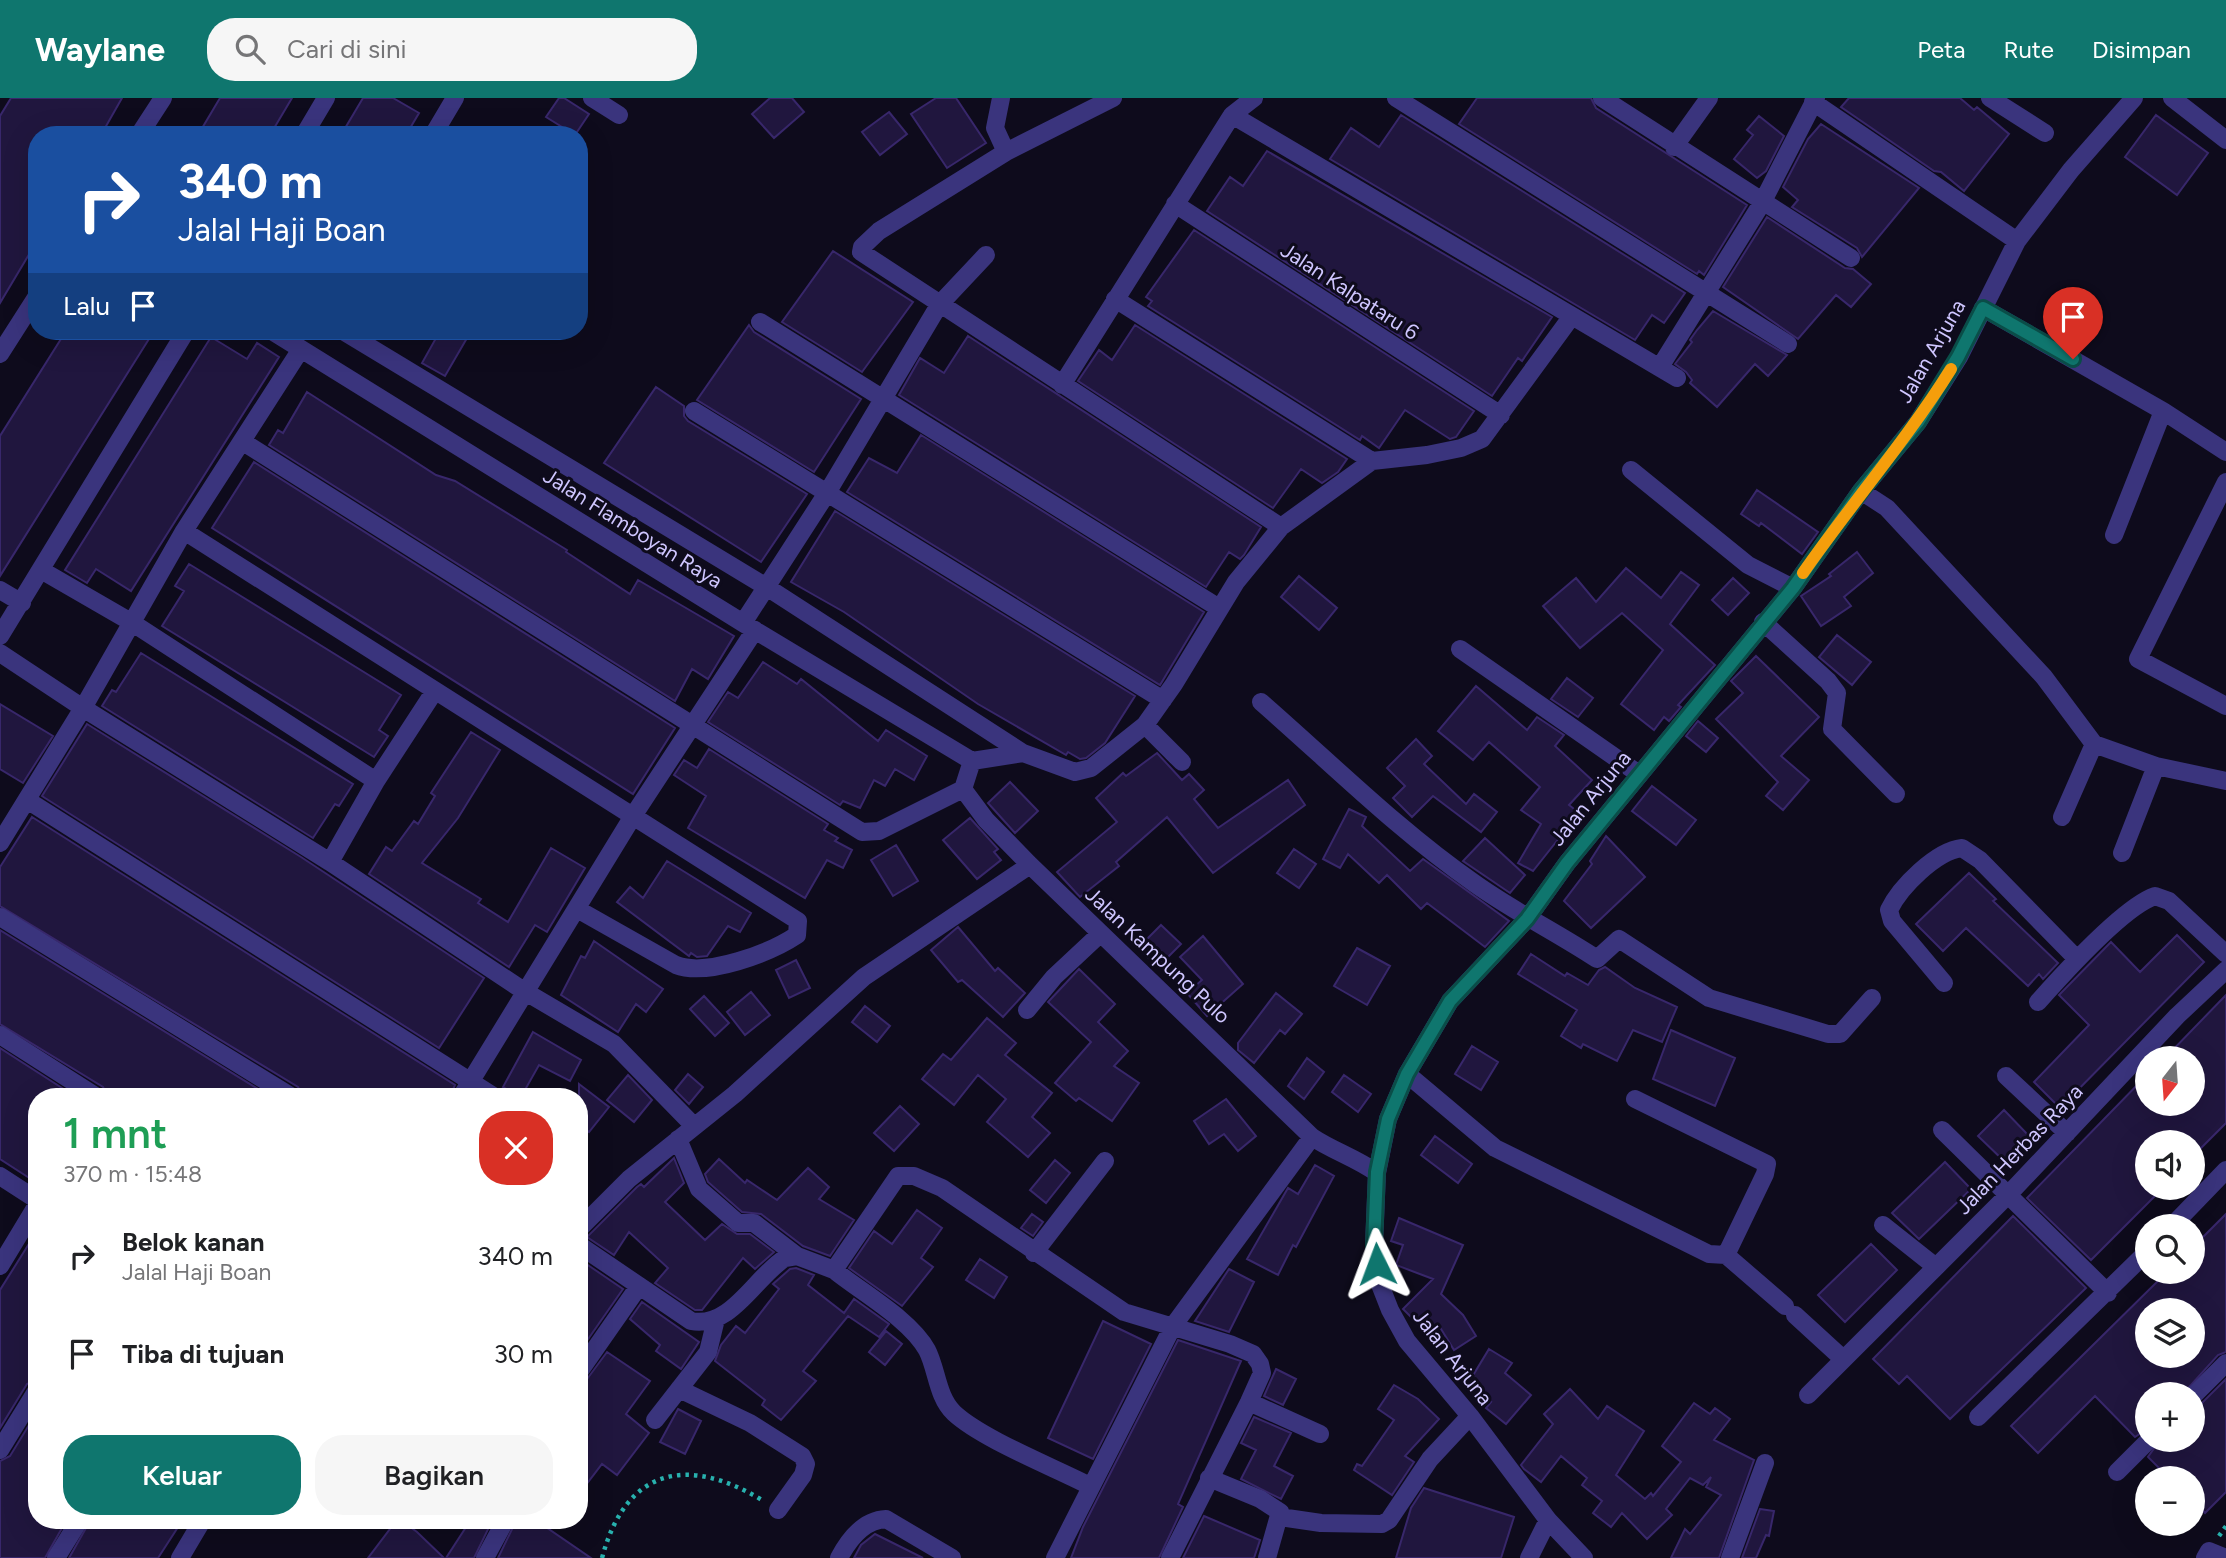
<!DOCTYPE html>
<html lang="id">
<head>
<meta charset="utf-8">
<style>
	body { margin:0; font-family:Figtree,sans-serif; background:#f6f6f6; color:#202124; height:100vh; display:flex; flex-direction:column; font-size:26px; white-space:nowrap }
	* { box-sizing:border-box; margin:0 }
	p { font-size:23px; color:#757577 }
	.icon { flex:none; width:38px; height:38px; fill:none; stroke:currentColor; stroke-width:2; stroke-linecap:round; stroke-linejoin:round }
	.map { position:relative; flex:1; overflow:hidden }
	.details { position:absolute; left:28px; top:990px; width:560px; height:441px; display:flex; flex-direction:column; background:#fff; border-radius:28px; box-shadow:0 7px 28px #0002 }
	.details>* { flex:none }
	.hud { position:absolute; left:28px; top:28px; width:560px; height:214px; border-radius:28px; box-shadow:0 7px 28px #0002; background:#1a4fa0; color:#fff; overflow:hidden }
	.needle { width:46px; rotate:197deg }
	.controls { position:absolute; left:2135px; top:948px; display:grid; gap:14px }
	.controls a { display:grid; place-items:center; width:70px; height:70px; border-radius:50%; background:#fff; box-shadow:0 7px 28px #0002; font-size:35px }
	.pin { position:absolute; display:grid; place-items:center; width:60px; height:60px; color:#fff; margin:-72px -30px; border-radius:50% 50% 50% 0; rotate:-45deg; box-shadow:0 0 7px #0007 }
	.pin .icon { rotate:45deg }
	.me { position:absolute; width:77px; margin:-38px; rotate:357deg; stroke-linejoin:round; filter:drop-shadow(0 0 5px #0008) }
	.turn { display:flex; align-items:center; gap:24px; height:147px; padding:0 35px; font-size:32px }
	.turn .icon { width:91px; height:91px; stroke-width:2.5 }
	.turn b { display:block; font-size:49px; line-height:60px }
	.then { display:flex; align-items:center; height:66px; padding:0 35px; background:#0003; gap:14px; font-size:26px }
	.round { display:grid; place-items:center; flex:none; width:74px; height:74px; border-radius:28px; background:#f6f6f6 }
	.summary { display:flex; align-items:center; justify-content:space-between; height:119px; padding:0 35px }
	h1 { font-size:42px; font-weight:600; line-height:52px; color:#1e9e55 }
	.primary-button { display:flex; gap:14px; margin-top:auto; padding:14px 35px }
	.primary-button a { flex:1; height:80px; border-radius:28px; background:#0f766e; color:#fff; font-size:28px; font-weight:600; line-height:80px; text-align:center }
	.primary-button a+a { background:#f6f6f6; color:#202124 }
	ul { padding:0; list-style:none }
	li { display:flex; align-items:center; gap:21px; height:98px; padding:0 35px }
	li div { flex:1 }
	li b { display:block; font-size:26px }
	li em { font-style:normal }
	header { display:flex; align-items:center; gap:42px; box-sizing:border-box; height:98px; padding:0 35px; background:#0f766e; color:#fff }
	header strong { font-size:33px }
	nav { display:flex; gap:38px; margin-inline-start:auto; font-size:24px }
	.search { width:490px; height:63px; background:#f6f6f6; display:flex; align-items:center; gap:18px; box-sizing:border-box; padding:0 24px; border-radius:28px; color:#757577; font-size:26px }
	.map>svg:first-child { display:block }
	.building { fill:#20163e; stroke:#38276b; stroke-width:2; fill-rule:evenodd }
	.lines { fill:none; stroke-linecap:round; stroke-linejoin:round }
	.path { stroke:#28b1ae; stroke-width:4.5; stroke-dasharray:3.5 5; stroke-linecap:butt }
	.minor { stroke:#3a347d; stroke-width:18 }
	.route-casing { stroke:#0a4d48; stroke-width:18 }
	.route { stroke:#0f766e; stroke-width:12 }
	.slow { stroke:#f59e0b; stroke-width:12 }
	.labels { text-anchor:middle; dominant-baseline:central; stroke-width:6; stroke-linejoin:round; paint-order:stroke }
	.street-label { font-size:21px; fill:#cfc6ff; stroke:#0e0b1c }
</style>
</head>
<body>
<header>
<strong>Waylane</strong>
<div class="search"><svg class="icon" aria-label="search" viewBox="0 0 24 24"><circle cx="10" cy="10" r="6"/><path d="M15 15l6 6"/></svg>Cari di sini</div>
<nav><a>Peta</a><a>Rute</a><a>Disimpan</a></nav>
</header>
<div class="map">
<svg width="2226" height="1460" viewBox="0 0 2226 1460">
	<rect width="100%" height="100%" fill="#0e0b1c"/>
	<path class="building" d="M11,0H122L101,37H37V143L0,205V18Z
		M220,0H292L270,37H198Z
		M363,0H393L419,15L406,37H341Z
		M559,0H564L589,16L575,37L546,19Z
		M770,0H792L804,14L774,40L752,16Z
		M936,0H956L986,45L947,70L911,16Z
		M1477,0H1591L1596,10L1747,107L1704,177L1699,173L1697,176L1459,26Z
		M1849,0H1960L1974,12L1977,9L2009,36L1964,93L1941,74L1934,73L1841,9Z
		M889,14L907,36L880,57L862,34Z
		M1401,17L1685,195L1664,225L1652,217L1635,242L1330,61L1351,30L1379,49Z
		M2156,17L2208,55L2177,97L2125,59Z
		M1759,18L1784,38L1766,73L1757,80L1734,61L1753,37L1747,32Z
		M1821,26L1919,90L1862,159L1857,150L1792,109L1798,102L1783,89L1808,41Z
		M1267,53L1552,219L1522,263L1518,260L1492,298L1207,113L1230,79L1243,88Z
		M1767,119L1845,170L1853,171L1871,186L1851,209L1836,197L1798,241L1723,189Z
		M1194,132L1474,313L1456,339L1450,341L1405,312L1379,350L1362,338L1360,342L1148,208L1152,203L1146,199Z
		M833,153L913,204L862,274L782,224Z
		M1713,213L1787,257L1768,278L1755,266L1717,309L1690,285L1692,282L1686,274L1675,266L1692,244L1690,242L1697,232Z
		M749,227L754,234L861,301L814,374L697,302Z
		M1135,227L1347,361L1338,374L1322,385L1301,371L1273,410L1078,283L1099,252L1112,262Z
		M66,233H154L0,478V338Z
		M440,233H456L467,240L445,278L422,265Z
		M968,238L1261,429L1244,457L1240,461L1229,454L1206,489L899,297L920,260L944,275Z
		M211,239L247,261L257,245L279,259L131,493L96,471L87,485L65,472Z
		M656,289L684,308V318L688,323L807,396L761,464L604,365Z
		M307,294L436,377L455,383L567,452L566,454L630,496L638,482L734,538L708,581L692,571L675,603L269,347L278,332L283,335Z
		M921,337L1204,514L1160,587L847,394L869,360L897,375Z
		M254,364L675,630L633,696L212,430Z
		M1757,392L1818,434L1802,456L1761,425L1759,428L1741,416Z
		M835,413L1135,598L1105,645L1086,660L1080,661L1068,654L1066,657L978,606L844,514L791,484Z
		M1857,454L1873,475L1844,499L1851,508L1821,528L1801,498L1831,478L1829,476Z
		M189,466L401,597L379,632L388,638L374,659L162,528L184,493L175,488Z
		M1626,470L1661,500L1681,474L1699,487L1670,526L1715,567L1678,607L1681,609L1669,623L1664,619L1654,632L1621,606L1663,552L1622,515L1580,550L1543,508L1576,480L1596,504Z
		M1299,478L1337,510L1319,532L1281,499Z
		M1733,480L1749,495L1728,517L1712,502Z
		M1837,537L1871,564L1852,587L1819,559Z
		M141,555L353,686L339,708L335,706L313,740L102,608L112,592L116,594Z
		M1756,558L1819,619L1781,658L1809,682L1783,712L1766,698L1778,684L1716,621L1743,595L1731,583Z
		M763,564L797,586L801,581L878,643L886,632L927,658L914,682L895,671L885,688L874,682L860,710L843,703L840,707L708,624L728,594L738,600Z
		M1567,580L1593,600L1578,619L1551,601Z
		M1476,588L1527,632L1537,619L1564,637L1555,648L1592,682L1569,707L1579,715L1533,773L1518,765L1541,726L1521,712L1540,689L1489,644L1473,662L1438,633Z
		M0,606L53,638L23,685L0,671Z
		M1698,623L1718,640L1706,654L1686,638Z
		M87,626L301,759L484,880L439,950L45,700L42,698Z
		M471,634L500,652L458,720L422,765L481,801L478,805L508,824L551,750L585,770L547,834L535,827L509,869L369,776L386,749L392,753L414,723L418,726L435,698L431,695Z
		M1416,641L1432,658L1424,666L1466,706L1474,696L1497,714L1481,734L1433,698L1412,719L1393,700L1405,688L1387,670Z
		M709,651L828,726L824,732L838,740L835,743L852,752L843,770L827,762L805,800L688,730L706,698L674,677L684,662L697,670Z
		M1157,655L1182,682L1189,676L1204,692L1194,701L1218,730L1288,682L1305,707L1213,775L1167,719L1116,764L1119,768L1080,799L1057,774L1117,724L1096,700L1123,675L1126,678Z
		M1010,684L1038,713L1015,735L988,705Z
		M1652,688L1696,722L1676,747L1632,713Z
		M1349,711L1366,719L1362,728L1410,773L1423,761L1509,823L1485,849L1427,805L1421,811L1387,777L1379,785L1348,756L1340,770L1323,761Z
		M32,719L455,987L450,999H303L298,989L0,808V769Z
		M970,720L998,751L994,754L1001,762L977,781L943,742Z
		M1606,738L1645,779L1591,830L1564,803L1592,766L1590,763Z
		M1485,740L1525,777L1510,795L1463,763Z
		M896,747L918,783L893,798L871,762Z
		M1294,751L1316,766L1299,790L1277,775Z
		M667,763L751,815L740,834L728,828L707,858L697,859L691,855L689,858L617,804L630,789L643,800Z
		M1969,775L1996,801L1993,803L2058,865L2043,881L2039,876L2028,888L1966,830L1943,853L1916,826Z
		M1161,827L1181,846L1158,869L1138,850Z
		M958,829L995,873L998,870L1025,895L1003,919L962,882L958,884L931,852Z
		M0,832L271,999H108L103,989L0,926Z
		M2177,837L2204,864L2060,1010L2034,984L2089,927L2059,897L2111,844L2140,874Z
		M1203,838L1243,886L1207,918L1187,895L1202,882L1180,859Z
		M594,843L663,891L646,914L636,906L618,934L561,897L581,858L585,860Z
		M1357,850L1390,868L1367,907L1334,888Z
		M1531,856L1565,878L1567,875L1588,887L1599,872L1605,869L1635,890L1677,909L1662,944L1633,932L1617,963L1583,946L1581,950L1561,938L1577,912L1518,876Z
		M796,862L810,890L789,900L776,872Z
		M1079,871L1115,906L1098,924L1128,953L1114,968L1139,985L1112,1023L1079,1000L1076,1003L1055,985L1091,944L1048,904Z
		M751,894L770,917L745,937L727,914Z
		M1276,895L1302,916L1285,936L1280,932L1254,965L1238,952V945Z
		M2226,897V1025L2193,1058V1045H2147V1090H2163L2091,1162L2027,1100L2147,977V1006H2193V961H2164Z
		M704,898L729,925L715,938L690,911Z
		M865,908L890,928L877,944L852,924Z
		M987,920L1016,945L1005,957L1052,995L1032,1019L1050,1035L1028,1059L987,1024L1006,1001L978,977L954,1007L922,981L943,956L951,962Z
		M1671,932L1735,960L1715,1008L1653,981Z
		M533,934L581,962L570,983L539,967L521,999L503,989Z
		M1472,948L1498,964L1481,992L1455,976Z
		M0,950L76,999H37V1085L0,1061Z
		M1307,960L1324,974L1304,1001L1288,988Z
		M688,976L703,989L689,1006L675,992Z
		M628,977L652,1002L634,1024L607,1002Z
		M1344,977L1371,996L1358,1014L1332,994Z
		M579,986L609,1009L589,1034L579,1026Z
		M1226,1001L1256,1038L1238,1053L1224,1036L1209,1046L1194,1023Z
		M900,1008L919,1026L894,1053L874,1035Z
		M2004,1012L2030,1039L2005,1064L1978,1038Z
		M1435,1038L1472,1066L1458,1085L1421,1057Z
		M674,1060L684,1085L665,1104L705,1142L722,1126L737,1136H750L774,1154L755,1171L743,1160L702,1212H695L655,1185L668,1170L629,1134L614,1157L587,1139L637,1089L641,1086L644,1089Z
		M719,1061L745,1085L747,1082L777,1102L808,1070L829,1089L819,1101L854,1122L830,1158L803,1148L761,1116L742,1114L708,1084L705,1076Z
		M1055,1062L1070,1075L1046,1105L1030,1092Z
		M1945,1064L1971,1091L1919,1141L1892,1115Z
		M1315,1067L1334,1078L1296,1149L1293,1147L1278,1177L1247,1161L1288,1090L1298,1096Z
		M917,1112L942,1130L921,1160L933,1169L902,1208L849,1170L874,1133L892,1146Z
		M1032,1116L1043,1124L1033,1138L1021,1130Z
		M2226,1116V1254L2218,1257L2182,1297H2147V1331L2135,1339L2095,1298L2038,1355L2011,1328L2167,1174H2193V1149ZM2147,1213H2193V1258H2147Z
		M2013,1118L2086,1190L1950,1321L1907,1278L1899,1286L1873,1261Z
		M1399,1120L1463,1147L1441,1196L1463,1217L1476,1238L1454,1252L1438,1226L1428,1236L1403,1211L1433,1181L1396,1167L1403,1147L1391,1143Z
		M37,1133V1281L27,1286L0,1330V1192Z
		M1871,1146L1897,1172L1845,1224L1818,1197Z
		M579,1161L623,1191L579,1254Z
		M980,1161L1007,1179L994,1200L966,1182Z
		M796,1170L814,1177L808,1187L844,1215L854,1201L889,1226L879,1239L848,1218L803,1273L816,1283L781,1322L762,1307L765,1302L715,1263L721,1247L736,1228L745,1235L779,1191L773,1186L790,1171Z
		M1229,1171L1254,1184L1229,1234L1195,1223Z
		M642,1204L699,1244L681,1271L656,1253L660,1247L630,1221Z
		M1103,1223L1151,1246L1093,1361L1048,1340Z
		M886,1233L902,1246L885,1267L869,1254Z
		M1178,1242L1241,1263L1178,1406L1183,1409L1159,1460H1071L1083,1429Z
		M1489,1251L1512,1265L1505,1275L1531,1297L1506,1326L1486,1310L1491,1304L1466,1289Z
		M607,1254L650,1283L626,1316L649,1335L617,1377L602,1366L579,1396V1292Z
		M1276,1271L1296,1281L1283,1307L1264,1298Z
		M2226,1281V1394L2205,1415L2193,1403V1381H2170L2148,1359L2160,1342H2193V1309L2201,1306Z
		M1394,1287L1418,1301L1439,1321L1405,1358L1414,1364L1392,1397L1354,1372L1357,1366L1362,1368L1394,1322L1378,1311Z
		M1570,1291L1598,1321L1607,1308L1644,1333L1616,1377L1645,1401L1651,1395L1653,1398L1681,1364L1662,1348L1694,1305L1710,1316L1715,1310L1730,1321L1714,1342L1754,1362L1719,1460H1671L1685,1431L1690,1436L1721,1397L1706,1389L1711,1379L1703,1387L1690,1380L1666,1411L1672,1417L1647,1441L1622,1415L1611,1429L1593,1415L1602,1403L1582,1387L1587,1380L1561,1358L1541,1384L1524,1371L1521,1367L1553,1326L1544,1316Z
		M678,1311L701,1323L685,1356L660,1344Z
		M37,1314V1423H66L45,1460H0V1363L10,1358Z
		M1254,1319L1291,1335L1274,1368L1293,1378L1281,1401L1241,1381L1256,1352L1241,1345Z
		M1424,1390L1514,1419L1501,1460H1396L1411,1410Z
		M1760,1411L1774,1413L1769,1438L1766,1437L1756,1460H1742Z
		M1204,1418L1260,1442L1254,1460H1183Z
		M90,1423H182L158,1460H69Z
		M396,1423H402L417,1434L444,1460H368Z
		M470,1423H492L474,1460H446Z
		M516,1423H537L591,1460H498Z
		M875,1436L923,1460H854L861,1447Z"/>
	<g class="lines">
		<path class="path" d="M2219,1438L2226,1428
			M602,1460C626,1370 687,1357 762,1402"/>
		<path class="minor" d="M592,0L619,17
			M1001,0L995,30L1006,54
			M1113,0L1006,54L879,133L862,149L861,154L1281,429
			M1396,0L1788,246
			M1602,0L1851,160
			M1990,0L2045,35
			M2172,0L2226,42
			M1813,4L2017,143
			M1232,17L1254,0
			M139,37L163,0
			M304,37L326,0
			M433,37L455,0
			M1674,49L1709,0
			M1175,106L1501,317
			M1115,201L1372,363
			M1983,210L2163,313L2226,354
			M760,224L1219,510
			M272,233L743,525L972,663
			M343,233L765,488L1023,655L1075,674L1091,670L1145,627L1174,586L1236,484L1281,429L1372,363L1427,357L1461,350L1482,341L1572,218
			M0,256L37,198
			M1660,269L1762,105L1816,0
			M1062,287L1232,17L1677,280
			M694,313L1163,602
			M243,344L862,734L879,733L963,691
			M1631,372L1748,467L1793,490
			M2226,384L2138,561L2226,608
			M1861,393L1887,410L2044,579L2094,646L2156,668L2226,683
			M184,433L798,823L797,837C770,855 707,879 676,867L577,811
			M2114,437L2163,313
			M41,472L131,524L376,683
			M0,492L22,505
			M1763,524L1828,583L1837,595L1832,631L1896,696
			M743,525L827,395L939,207L986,157
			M0,538L186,233
			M1460,551L1639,676
			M0,555L83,610L330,764L524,893L614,946L694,1028
			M1261,604C1331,665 1398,732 1474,785C1513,813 1556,834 1597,861L1619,841L1709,900L1828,936H1840L1872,900
			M1145,627L1182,664
			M972,663L963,691L986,722L1030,767L1312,1039C1333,1053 1356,1060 1377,1075
			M972,663L1023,655
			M27,702L495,999
			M2062,719L2094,646
			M0,745L83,610L184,433L301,251
			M2122,755L2156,668
			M330,764L376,683L434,594
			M0,819L292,999
			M1944,885L1892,823L1889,812C1900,789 1936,753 1962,750L1980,762L2077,861
			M2038,904C2062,877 2123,809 2155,798L2169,803L2226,856
			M1027,912L1054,879L1100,836
			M0,937L97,999
			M1407,976L1495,1050L1709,1156L1726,1157L1765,1076L1767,1066L1635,1001
			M2006,978L2067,1035
			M461,999L633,718L755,532
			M1942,1032L2108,1195
			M678,1041L699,1091L738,1125H754L797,1158
			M0,1078L37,1102
			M1883,1127L1936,1169
			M2171,1129L2226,1072
			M579,1131L629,1081L735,996L864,879L1030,767
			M579,1147L691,1223C731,1231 755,1179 785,1160L797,1158L834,1172L898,1078H914L942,1090L1124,1214L1230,1246L1253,1256L1260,1266L1262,1275L1249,1304L1170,1460
			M1034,1155L1105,1063
			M1726,1157L1785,1208
			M0,1168L37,1107
			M834,1172C861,1194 910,1221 927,1252C937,1271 937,1299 954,1315C982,1341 1053,1369 1090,1388
			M1795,1217L1842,1260
			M579,1274L639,1188
			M679,1291L750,1325L802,1358L806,1366L803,1377L778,1412
			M1808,1297L2008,1097L2177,918L2226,872
			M2193,1298L2226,1265
			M1249,1304L1320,1336
			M1978,1319L2147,1154
			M655,1322L708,1254L716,1221
			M0,1352L37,1292
			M2117,1374L2149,1342
			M1209,1380L1260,1401L1280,1414L1267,1460
			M1280,1419L1321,1425L1382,1426L1389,1422L1430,1361L1470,1318
			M56,1460L79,1423
			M180,1460L202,1423
			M485,1460L505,1423
			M839,1460C849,1441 864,1422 886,1421L952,1460
			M1055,1460L1173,1228L1312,1039
			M1529,1460L1548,1422
			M1584,1460L1548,1422L1470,1318L1407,1243L1390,1212L1379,1184L1374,1147L1377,1075L1388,1021L1407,976L1450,903L1527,821L1567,765L1793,490L1861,393L1918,324L1959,259L2017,143L2071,72L2134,0
			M1730,1460L1765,1365
			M2205,1460L2209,1453L2226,1460"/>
	</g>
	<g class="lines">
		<defs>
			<path id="route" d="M1377,1166L1374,1147L1377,1074L1388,1021L1407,976L1450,903L1527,821L1567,765L1793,490L1861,393L1918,324L1958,259L1983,210L2073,261"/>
		</defs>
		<use href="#route" class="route-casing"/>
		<use href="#route" class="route"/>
		<path class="slow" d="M1803,475C1851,406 1906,343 1951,271"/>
	</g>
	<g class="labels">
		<g class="street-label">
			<text transform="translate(1350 193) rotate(33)">Jalan Kalpataru 6</text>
			<text transform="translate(1931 253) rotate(-60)">Jalan Arjuna</text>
			<text transform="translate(633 430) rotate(32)">Jalan Flamboyan Raya</text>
			<text transform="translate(1590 700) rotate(-51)">Jalan Arjuna</text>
			<text transform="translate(1158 857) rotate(43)">Jalan Kampung Pulo</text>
			<text transform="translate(2019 1051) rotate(-46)">Jalan Herbas Raya</text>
			<text transform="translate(1453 1259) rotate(52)">Jalan Arjuna</text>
		</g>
	</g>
</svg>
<div class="controls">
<a><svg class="needle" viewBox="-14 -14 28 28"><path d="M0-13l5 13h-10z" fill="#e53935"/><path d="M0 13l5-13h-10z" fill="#757577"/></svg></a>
<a><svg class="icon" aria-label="sound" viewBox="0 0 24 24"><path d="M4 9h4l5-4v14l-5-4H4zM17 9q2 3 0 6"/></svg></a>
<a><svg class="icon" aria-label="search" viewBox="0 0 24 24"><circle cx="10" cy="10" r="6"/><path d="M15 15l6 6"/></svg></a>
<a><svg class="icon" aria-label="layers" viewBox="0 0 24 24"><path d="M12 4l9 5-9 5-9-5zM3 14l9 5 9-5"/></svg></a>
<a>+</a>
<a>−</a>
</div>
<div class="pin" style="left:2073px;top:261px;background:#d93025"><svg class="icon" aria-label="arrive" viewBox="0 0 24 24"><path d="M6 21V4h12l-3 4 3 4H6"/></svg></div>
<svg class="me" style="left:1377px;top:1166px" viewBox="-20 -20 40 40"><path d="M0-17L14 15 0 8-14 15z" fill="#0f766e" stroke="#fff" stroke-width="4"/></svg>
<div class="hud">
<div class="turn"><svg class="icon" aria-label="right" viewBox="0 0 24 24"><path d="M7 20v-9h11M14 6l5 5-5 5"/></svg><div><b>340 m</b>Jalal Haji Boan</div></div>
<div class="then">Lalu<svg class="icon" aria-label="arrive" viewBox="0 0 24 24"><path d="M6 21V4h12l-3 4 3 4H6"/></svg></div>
</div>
<section class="details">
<div class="summary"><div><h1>1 mnt</h1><p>370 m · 15:48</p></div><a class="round" style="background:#d93025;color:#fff"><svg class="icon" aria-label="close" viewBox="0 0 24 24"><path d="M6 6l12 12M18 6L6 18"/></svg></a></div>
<ul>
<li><svg class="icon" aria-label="right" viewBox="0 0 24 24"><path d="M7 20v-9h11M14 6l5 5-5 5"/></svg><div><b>Belok kanan</b><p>Jalal Haji Boan</p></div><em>340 m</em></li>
<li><svg class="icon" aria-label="arrive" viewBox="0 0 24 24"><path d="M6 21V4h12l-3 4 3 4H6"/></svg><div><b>Tiba di tujuan</b></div><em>30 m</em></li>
</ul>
<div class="primary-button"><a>Keluar</a><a>Bagikan</a></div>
</section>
</div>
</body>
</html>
